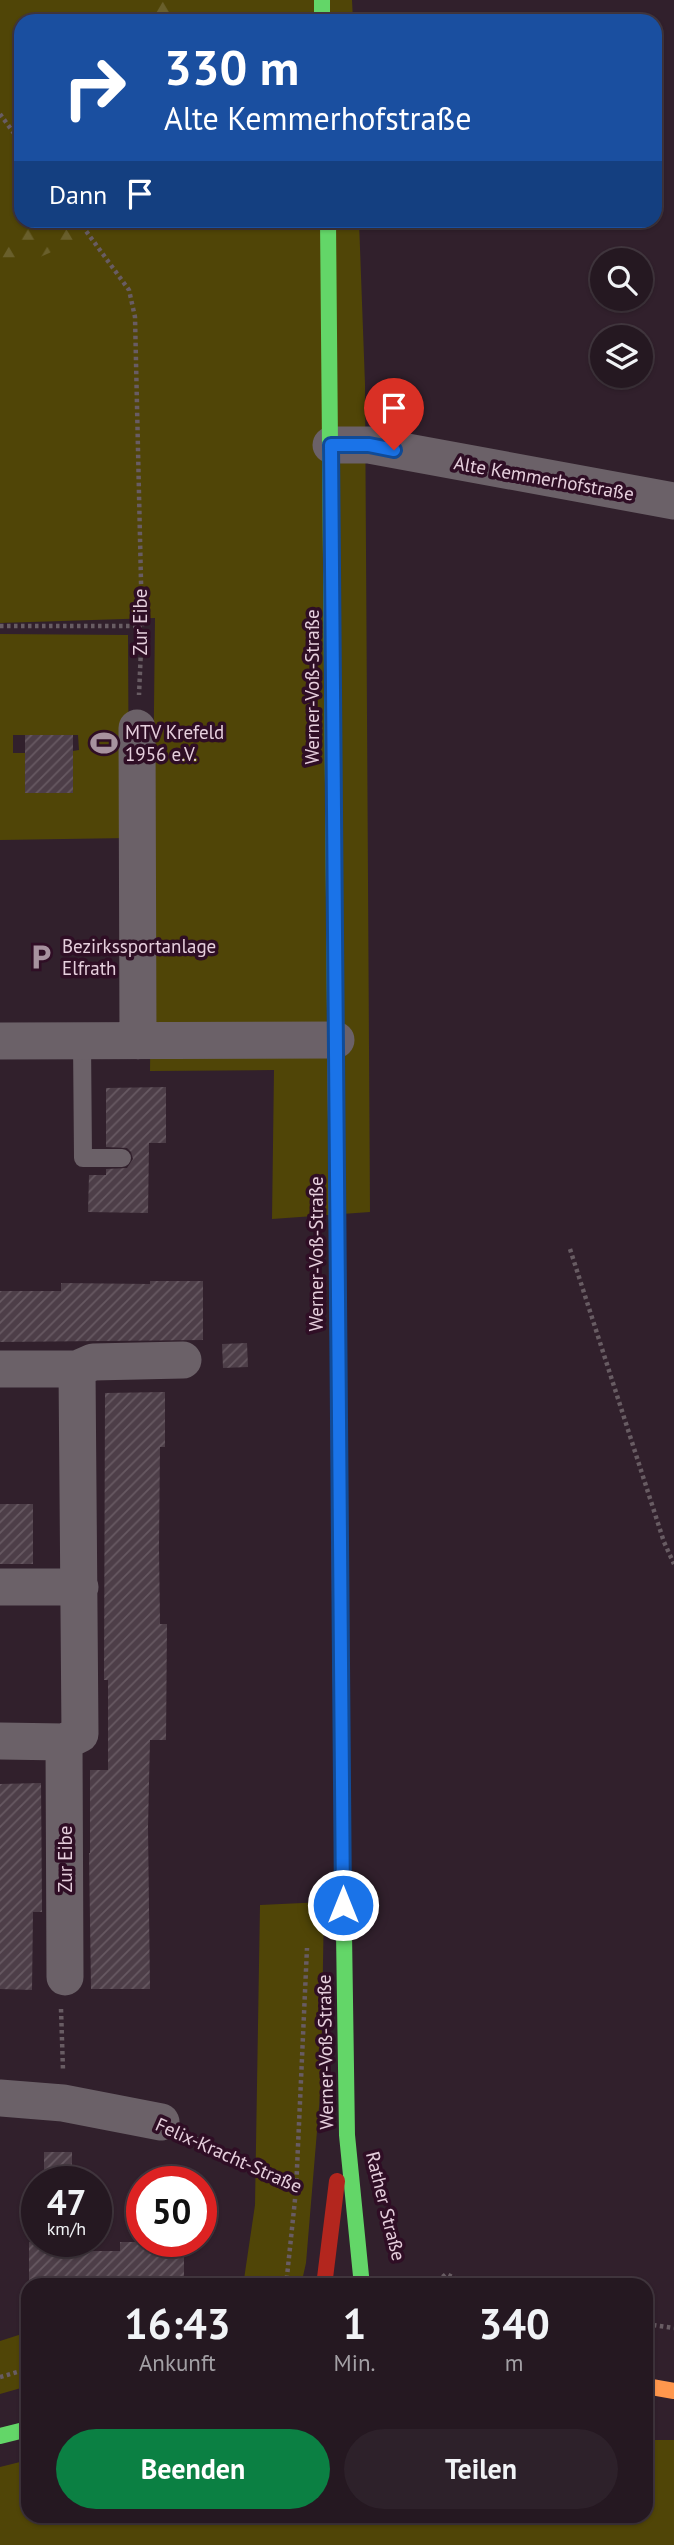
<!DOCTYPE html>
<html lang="de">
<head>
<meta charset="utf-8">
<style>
	body { margin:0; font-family:"PT Sans",sans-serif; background:#2d212a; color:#f1f3f6; height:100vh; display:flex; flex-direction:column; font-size:26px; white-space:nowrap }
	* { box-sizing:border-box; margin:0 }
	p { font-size:23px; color:#a3a0a5 }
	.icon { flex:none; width:38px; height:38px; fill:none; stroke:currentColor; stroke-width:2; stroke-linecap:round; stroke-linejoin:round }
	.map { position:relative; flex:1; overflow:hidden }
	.side { position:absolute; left:21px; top:2278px; width:632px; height:245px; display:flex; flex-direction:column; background:#251821; border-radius:21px; box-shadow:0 2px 5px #0004,0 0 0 2px #42373f }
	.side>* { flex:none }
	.guide { position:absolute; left:14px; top:14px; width:648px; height:214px; border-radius:21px; box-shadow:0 2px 5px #0004,0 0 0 2px #42373f; background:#1a4fa0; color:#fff; overflow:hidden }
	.tools { position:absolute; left:590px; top:248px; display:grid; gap:14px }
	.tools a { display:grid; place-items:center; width:63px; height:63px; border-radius:50%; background:#251821; box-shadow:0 2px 5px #0004,0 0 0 2px #42373f; font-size:35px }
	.speed { position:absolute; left:21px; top:2166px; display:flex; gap:14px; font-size:35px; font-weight:700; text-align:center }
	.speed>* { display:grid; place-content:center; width:91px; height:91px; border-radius:50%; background:#251821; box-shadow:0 2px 5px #0004,0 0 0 2px #42373f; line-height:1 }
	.speed small { font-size:18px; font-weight:400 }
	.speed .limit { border:10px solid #d22; background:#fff; color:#111 }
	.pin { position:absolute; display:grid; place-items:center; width:60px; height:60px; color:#fff; margin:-72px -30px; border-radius:50% 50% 50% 0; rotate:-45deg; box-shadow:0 0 7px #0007 }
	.pin .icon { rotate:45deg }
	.me { position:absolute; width:77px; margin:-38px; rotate:0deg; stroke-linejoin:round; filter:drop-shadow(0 0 5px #0008) }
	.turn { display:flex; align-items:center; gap:24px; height:147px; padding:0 35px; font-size:32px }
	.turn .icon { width:91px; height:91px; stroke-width:2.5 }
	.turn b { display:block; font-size:49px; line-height:60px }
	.then { display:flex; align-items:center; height:66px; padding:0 35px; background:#0003; gap:14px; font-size:26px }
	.eta { display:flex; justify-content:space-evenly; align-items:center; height:119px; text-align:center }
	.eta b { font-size:42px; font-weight:700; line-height:49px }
	.primary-button { display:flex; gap:14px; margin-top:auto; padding:14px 35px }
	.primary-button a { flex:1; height:80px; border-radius:42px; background:#0b8043; color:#fff; font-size:28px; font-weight:700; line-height:80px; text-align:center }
	.primary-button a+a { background:#2d212a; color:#f1f3f6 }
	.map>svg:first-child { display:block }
	.green { fill:#504507; fill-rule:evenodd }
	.forest { fill:url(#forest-firs) }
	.building { fill:url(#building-hatch) }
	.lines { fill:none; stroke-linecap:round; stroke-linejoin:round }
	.path { stroke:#685c63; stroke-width:4.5; stroke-dasharray:3.5 3.5; stroke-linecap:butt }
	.lane { stroke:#6b6168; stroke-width:18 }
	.street { stroke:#6b6168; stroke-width:37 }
	.fast { stroke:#63d668; stroke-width:16 }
	.slow { stroke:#ff974d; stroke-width:16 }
	.jam { stroke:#b3261e; stroke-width:16 }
	.route-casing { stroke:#114b97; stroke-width:18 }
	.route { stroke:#1a73e8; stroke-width:12 }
	.labels { text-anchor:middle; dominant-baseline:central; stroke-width:7; stroke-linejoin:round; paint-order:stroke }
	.street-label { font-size:19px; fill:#e6cfdd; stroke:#2f0e25 }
	.poi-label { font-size:19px; fill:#e6cfdd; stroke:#2f0e25; text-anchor:start }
</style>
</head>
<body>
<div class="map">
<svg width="674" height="2545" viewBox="0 0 674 2545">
	<defs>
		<pattern id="forest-firs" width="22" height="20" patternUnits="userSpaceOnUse" patternTransform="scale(1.75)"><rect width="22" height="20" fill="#504507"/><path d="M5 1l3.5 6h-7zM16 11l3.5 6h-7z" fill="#695f2b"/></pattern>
		<pattern id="building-hatch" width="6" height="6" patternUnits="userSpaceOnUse" patternTransform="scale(1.75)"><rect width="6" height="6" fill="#4d3e48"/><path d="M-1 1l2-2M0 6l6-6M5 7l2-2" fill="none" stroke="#675962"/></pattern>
	</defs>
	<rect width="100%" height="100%" fill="#31202c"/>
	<path class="green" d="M0,0H352L353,21H21V220L359,221L365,384L370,1212L272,1219L274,1070L150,1071L155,618L0,623Z
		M0,634L128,635L129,838L0,840ZM13,735H78L79,750L73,751L25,792V753H13Z
		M324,1902L321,2083L306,2263L301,2285L243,2286L255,2205L260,1905Z
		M28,2332V2386L0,2394V2341Z
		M646,2440H674V2545H0V2467L28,2460V2516H646Z"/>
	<path class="forest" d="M142,0H172L180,21H150Z
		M45,220L60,221L76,241L0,275V242Z"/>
	<path class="building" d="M25,735H73V793H25Z
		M166,1087V1143H149L148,1213L88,1212L89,1175H106V1169L127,1168L133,1159L131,1152L127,1148L106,1147V1088Z
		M150,1281H203V1340L0,1342V1291H61V1283L150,1284Z
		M247,1343L248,1367L223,1368L222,1344Z
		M165,1392V1447H160L159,1548L160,1624H167L166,1740H150L148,1827L150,1989H91L89,1853H90V1770H108V1680H104L105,1393Z
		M0,1504H33V1564H0Z
		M41,1783L42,1912H33L32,1990L0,1989V1784Z
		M44,2152H72V2182H44Z
		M29,2242H67V2251H120V2242H184V2286H135V2282L29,2286Z"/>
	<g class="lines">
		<path class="path" d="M0,114L21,143
			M78,220L129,290L135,317L142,626L139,695
			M0,626H142
			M570,1249L664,1542L674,1564
			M61,2009L63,2070
			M190,2136L298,2190
			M286,2286L296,2190L307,1948
			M432,2286L446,2274L473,2286
			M646,2324L674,2328
			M0,2377L28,2369"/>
		<path class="lane" d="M82,1041L83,1158H122"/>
		<path class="street" d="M331,445H369L674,501
			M137,728L138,1041
			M0,1041L336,1040
			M0,1369H77L80,1734L64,1742L0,1741
			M77,1369L93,1362L183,1360
			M0,1587H80
			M64,1742L65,1977
			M0,2098L63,2103L161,2122"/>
		<path class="fast" d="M322,0V21
			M328,220L335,1010
			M343,1866L347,2135L362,2286
			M0,2436L28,2429"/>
		<path class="slow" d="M335,1010L338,1340
			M340,1604L343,1866
			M646,2386L674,2391"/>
		<path class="jam" d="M338,1340L340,1604
			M324,2286L337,2181"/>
	</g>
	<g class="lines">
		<defs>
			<path id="route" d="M343,1905L331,445H369L394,450"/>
		</defs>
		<use href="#route" class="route-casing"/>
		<use href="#route" class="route"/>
	</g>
	<defs>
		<symbol id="stadium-bare" viewBox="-9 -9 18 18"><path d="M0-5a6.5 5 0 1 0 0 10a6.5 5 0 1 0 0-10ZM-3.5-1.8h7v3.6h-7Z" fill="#a7929f" stroke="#2f0e25" stroke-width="2.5" paint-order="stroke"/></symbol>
		<symbol id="parking-bare" viewBox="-9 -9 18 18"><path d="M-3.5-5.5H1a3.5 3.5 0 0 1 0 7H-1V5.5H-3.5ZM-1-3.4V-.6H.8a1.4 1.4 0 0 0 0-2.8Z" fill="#a7929f" stroke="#2f0e25" stroke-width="2.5" paint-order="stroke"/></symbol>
	</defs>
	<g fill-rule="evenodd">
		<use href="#stadium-bare" x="85" y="724" width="38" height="38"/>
		<use href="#parking-bare" x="22" y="938" width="38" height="38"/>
	</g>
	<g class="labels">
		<g class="street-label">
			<text transform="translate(544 478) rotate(10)">Alte Kemmerhofstraße</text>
			<text transform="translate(140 622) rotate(-90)">Zur Eibe</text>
			<text transform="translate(312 687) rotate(-90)">Werner-Voß-Straße</text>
			<text transform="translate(316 1254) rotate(-90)">Werner-Voß-Straße</text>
			<text transform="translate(65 1859) rotate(-90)">Zur Eibe</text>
			<text transform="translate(325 2052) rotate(-91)">Werner-Voß-Straße</text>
			<text transform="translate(229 2155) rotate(24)">Felix-Kracht-Straße</text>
			<text transform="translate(386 2206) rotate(76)">Rather Straße</text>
		</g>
		<g class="poi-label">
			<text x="125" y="732">MTV Krefeld<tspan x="125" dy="22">1956 e.V.</tspan></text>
			<text x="62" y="946">Bezirkssportanlage<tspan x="62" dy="22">Elfrath</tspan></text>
		</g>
	</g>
</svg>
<div class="tools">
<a><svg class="icon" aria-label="search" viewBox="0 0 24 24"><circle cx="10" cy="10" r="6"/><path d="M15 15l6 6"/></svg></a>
<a><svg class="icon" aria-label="layers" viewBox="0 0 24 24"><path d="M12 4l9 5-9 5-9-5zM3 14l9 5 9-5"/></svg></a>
</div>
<div class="speed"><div>47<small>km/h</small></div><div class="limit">50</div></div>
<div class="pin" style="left:394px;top:450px;background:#d93025"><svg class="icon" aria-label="arrive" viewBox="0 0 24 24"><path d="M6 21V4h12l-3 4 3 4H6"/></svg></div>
<svg class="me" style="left:343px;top:1905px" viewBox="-20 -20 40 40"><circle r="17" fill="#1a73e8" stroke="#fff" stroke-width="3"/><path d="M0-11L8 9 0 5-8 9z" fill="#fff"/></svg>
<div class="guide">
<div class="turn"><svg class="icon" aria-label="right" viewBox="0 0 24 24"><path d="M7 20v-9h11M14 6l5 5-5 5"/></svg><div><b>330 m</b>Alte Kemmerhofstraße</div></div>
<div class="then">Dann<svg class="icon" aria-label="arrive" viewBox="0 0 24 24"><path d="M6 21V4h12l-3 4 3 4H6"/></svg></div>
</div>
<section class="side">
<div class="eta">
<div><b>16:43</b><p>Ankunft</p></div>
<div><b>1</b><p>Min.</p></div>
<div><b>340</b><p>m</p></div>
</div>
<div class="primary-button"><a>Beenden</a><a>Teilen</a></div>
</section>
</div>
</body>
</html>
